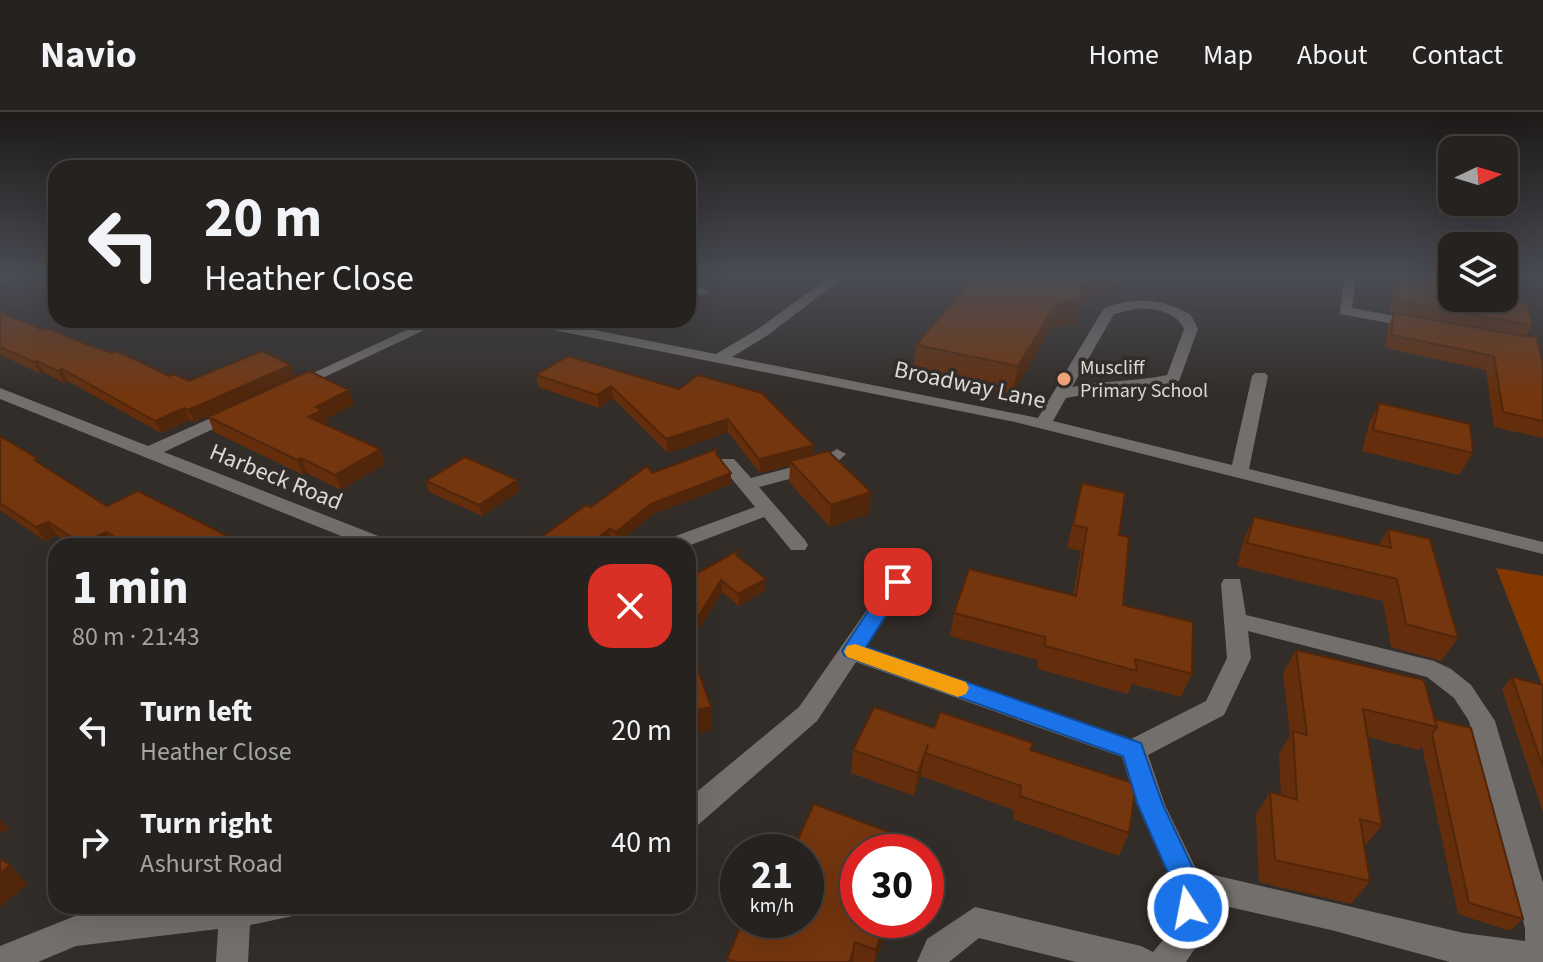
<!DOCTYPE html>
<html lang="en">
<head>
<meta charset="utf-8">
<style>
	body { margin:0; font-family:"Source Sans 3",sans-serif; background:#2e2a28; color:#f1f3f6; height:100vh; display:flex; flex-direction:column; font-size:30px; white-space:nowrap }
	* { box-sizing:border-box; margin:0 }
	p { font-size:26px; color:#a4a4a4 }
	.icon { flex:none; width:44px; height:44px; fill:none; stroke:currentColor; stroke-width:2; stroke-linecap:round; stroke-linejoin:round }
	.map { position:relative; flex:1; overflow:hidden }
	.sheet { position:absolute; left:48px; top:426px; width:648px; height:376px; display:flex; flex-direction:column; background:#26221f; border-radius:24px; box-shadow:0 8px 32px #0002,0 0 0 2px #423f3d }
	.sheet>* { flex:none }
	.banner { position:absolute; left:48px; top:48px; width:648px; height:168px; border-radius:24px; box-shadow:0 8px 32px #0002,0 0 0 2px #423f3d; background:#26221f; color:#f1f3f6; overflow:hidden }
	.needle { width:52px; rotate:86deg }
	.buttons { position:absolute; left:1438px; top:24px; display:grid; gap:16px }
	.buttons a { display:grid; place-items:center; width:80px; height:80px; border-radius:16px; background:#26221f; box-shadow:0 8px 32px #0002,0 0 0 2px #423f3d; font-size:40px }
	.speed { position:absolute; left:720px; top:722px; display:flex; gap:16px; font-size:40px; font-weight:700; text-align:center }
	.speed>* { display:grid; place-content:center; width:104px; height:104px; border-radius:50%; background:#26221f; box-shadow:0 8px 32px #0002,0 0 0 2px #423f3d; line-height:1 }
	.speed small { font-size:20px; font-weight:400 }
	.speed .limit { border:12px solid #d22; background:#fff; color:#111 }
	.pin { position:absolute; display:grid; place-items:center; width:68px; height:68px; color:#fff; margin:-34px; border-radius:16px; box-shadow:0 4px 12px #0006 }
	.me { position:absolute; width:88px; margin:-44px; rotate:349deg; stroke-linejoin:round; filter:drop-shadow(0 0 6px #0008) }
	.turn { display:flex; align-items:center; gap:28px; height:168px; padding:0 24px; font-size:36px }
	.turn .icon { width:104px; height:104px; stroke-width:2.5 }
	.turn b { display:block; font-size:56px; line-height:68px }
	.round { display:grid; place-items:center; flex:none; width:84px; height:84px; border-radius:24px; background:#2e2a28 }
	.overview { display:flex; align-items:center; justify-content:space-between; height:136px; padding:0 24px }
	h1 { font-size:48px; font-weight:700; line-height:60px }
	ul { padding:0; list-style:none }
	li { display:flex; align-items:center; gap:24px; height:112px; padding:0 24px }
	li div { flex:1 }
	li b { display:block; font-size:30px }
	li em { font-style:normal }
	header { display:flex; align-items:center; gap:48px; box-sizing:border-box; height:112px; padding:0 40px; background:#26221f; border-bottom:2px solid #423f3d }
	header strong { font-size:38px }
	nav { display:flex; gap:44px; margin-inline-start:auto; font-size:28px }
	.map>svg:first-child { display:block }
	.green { fill:#833800 }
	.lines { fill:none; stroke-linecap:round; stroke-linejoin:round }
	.minor { fill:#736f6d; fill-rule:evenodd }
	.wall { fill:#642e0d }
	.shaded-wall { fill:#51260a }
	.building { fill:#74360f; stroke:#51260a; stroke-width:2 }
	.route { fill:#1a73e8; stroke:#114b97; stroke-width:2 }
	.slow { fill:#f59e0b }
	.poi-dot { fill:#f0a279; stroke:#332d29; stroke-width:3 }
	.labels { text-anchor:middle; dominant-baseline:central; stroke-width:7; stroke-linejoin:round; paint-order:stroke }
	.far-poi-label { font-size:20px; fill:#ddd9d6; stroke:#332d29; text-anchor:start }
	.street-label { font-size:24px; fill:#ddd9d6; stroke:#332d29 }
</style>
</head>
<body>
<header>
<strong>Navio</strong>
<nav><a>Home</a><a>Map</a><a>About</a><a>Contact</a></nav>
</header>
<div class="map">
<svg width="1543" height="850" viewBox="0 0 1543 850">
	<rect width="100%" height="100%" fill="#332d29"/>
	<path class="green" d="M1496,456L1543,464V575Z"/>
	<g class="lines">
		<path class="minor" d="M0,164H15L0,171Z
			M831,164H845L768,223L732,245L1038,306L1104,196C1134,185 1163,186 1191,203L1198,217L1179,269C1142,279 1104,278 1066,286L1053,309L1232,353L1252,264L1255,261H1265L1268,264L1249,357L1543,430V442L1015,310L523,212L516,208H544L716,242L758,217ZM1139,196C1156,197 1176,199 1184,217L1167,263C1136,270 1104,268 1072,275L1114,202Z
			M1344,164H1356L1352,196L1416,208L1423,212L1416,216L1340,202Z
			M688,169L707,178L709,181L697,184L688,178Z
			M428,208H446L299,277H287L285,274Z
			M0,276L148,334L229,298H241L243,301L241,304L164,340L391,429L394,434H366L0,287Z
			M837,337L846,342L831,356L759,375L805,428L808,433L805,438H791L764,405L688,434H659L662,429L755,395L722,355L719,351L722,347H734L751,366L819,348Z
			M898,463L906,465L909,470L866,535L1131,627L1206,589L1227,546L1221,472L1224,467H1240L1246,503L1434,549L1451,557L1471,573L1495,609L1543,771V850H1450L1331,818L1203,789L1205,821L1186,850H1076L979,826L949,850H917L927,827L975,795L1141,834L1153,840L1173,816L1172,771L1137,693L1122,645L856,550L817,609L698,713L688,716V687L799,595L890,465ZM1248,519L1427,565L1454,586L1469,609L1525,816V829L1464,821L1197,759L1165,693L1148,643L1224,603L1251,546Z
			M157,794H297L293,804L250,813L248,850H216L218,817L76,834L38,850H0V834L75,804Z"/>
	</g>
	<path class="wall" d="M975,164H1130L1081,193L1076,211L1051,217L1012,282L913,260L916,233Z
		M1394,164H1452V186L1533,214L1526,225L1543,252V326L1494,315L1486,258L1385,236L1388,214L1394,201L1389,200Z
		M0,200L43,218L91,234L169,264L189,269L295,264L194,310L190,308L161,321L68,269L64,271L44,260L41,262L0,243Z
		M568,244L814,342L871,380L869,402L830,415L789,370L790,353L760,361L728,320L668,341L613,286L599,296L539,275L536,263Z
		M1379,291L1473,341L1459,363L1362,339L1369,312Z
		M354,292L326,307L328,312L326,313L380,337L385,352L341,378L307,361L303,363L214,320L208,305Z
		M0,324L41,352L107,394L245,434H73L57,423L45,429L0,398Z
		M717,337V343L731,372L652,403L617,432L611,429L604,434H539L537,428L591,395L652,361Z
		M517,368L520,379L482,404L429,380L426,369Z
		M1082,371L1119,423L1123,493L1192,562L1181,585L1132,572L1128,582L1038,557V548L950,524L954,501L1073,483L1081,439L1067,436Z
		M1254,405L1379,433L1388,417L1458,526L1441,549L1391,535L1383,489L1237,454L1244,427Z
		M740,446L766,478L739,494L722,480L689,533H688V466Z
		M1296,538L1435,607L1523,807L1510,819L1458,802L1422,634L1419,638L1368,625L1382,713L1364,735L1370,769L1351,792L1259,770L1256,703L1270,680L1281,683L1279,642L1290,623L1283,561Z
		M1512,565L1543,573V700L1502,577Z
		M934,616L1030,638L1129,721L1119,744L1013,707L1014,698L921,664L914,684L851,661L853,638Z
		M814,692L913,729L911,740H858V808H890L875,850H727V847L743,808H806V740H792Z"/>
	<path class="shaded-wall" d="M1093,164H1130L1081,193L1076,211L1051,217L1012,282L1018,254L1057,191L1079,171Z
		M37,249L44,260L41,262L34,250Z
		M291,253L295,264L194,310L188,298Z
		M62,257L68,269L64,271L58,259Z
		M611,274L613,286L599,296L597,283Z
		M349,278L354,292L326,307L328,312L314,319L308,305L316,295Z
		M184,296L190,308L161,321L155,309Z
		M728,307V320L668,341L666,327Z
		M814,333V346L790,349V353L760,361L759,347Z
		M380,337L385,352L341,378L335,363Z
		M301,346L307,361L303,363L297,348Z
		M731,361V372L652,403L617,432L616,420L651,392Z
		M517,368L520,379L482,404L479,393Z
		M871,380L869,402L830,415L831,393Z
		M48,410L57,423L45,429L36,415Z
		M609,417L611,429L604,434H588Z
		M106,420L114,433L83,434L82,432Z
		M766,467V478L739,494L738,482Z
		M721,468L722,480L689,533L688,521Z
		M711,595L712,618L688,624V600Z
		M925,641L921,663L914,684L918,661Z
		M0,707L9,716L0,722Z
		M10,753L28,772L0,795V761Z
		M886,808H890L875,850H874L876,838Z
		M855,830L853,850H850Z"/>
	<path class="building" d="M975,164H1093L1079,171L1082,185L1057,191L1018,254L916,233Z
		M1398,164H1452V186H1499L1527,191L1533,214L1395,188Z
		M0,200L43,218L48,216L91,234L113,241L117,239L169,264L174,262L189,269L262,239L291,253L188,298L184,296L155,309L62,257L58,259L37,249L34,250L0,235Z
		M1394,201L1530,225L1536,223L1543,252V309L1503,300L1494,244L1391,223Z
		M568,244L679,277L698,263L762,281L814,333L759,347L728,307L666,327L611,274L597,283L536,263Z
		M309,259L349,278L316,295L322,298L308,305L380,337L335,363L301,346L297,348L208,305Z
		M1379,291L1470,312L1473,341L1373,318Z
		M0,324L37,346L34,348L107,394L138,379L212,416L245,434H130L106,420L82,432L48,410L36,415L0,391Z
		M717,337L716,342L731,361L651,392L616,420L609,417L588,434H550L537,428L586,393L591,395L647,354L652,361Z
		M828,339L871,380L831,393L790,349Z
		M465,345L517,368L479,393L426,369Z
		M1082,371L1125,381L1119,423L1129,425L1123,493L1193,510L1192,562L1135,547L1137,559L1045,534V525L954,501L969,457L1076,484L1087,416L1073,413Z
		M1254,405L1391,436L1388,417L1430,427L1458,526L1406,512L1397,467L1247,431Z
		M739,438L736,443L766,467L738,482L721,468L688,521V466Z
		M1296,538L1424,568L1437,615L1363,597L1382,713L1360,707L1370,769L1275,748L1270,680L1297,688L1293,619L1307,623Z
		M694,546L711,595L688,600V547Z
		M1512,565L1543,573V655Z
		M874,595L934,616L940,600L1033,631L1030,638L1136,672L1129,721L1020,684L1021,674L925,641L928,632L918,661L853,638Z
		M1434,607L1471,616L1523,807L1469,791L1432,622L1437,615Z
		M814,692L913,729L909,740H858V808H886L876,838L855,830L850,850H736L727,847L743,808H806V740H792Z
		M0,747L10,753L0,761Z"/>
	<linearGradient id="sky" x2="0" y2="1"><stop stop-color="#1c1917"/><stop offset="0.58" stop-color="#4a4c54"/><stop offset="1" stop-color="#4a4c54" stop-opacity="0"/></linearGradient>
	<rect width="1543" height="283" fill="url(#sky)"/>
	<path class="route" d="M898,463L907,470L866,535L1141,631L1163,693L1200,771L1202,796L1198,806L1188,810L1178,806L1174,796L1173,772L1138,693L1123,644L845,544L842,539L845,534L891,465Z"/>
	<path class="slow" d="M855,532L966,570L969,576L966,582L958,585L847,545L844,540L847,534Z"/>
	<circle class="poi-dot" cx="1064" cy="267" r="8"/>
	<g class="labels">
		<g class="far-poi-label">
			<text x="1080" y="256">Muscliff<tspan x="1080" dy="23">Primary School</tspan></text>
		</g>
		<g class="street-label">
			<text transform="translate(970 273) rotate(12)">Broadway Lane</text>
			<text transform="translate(276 365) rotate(22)">Harbeck Road</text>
		</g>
	</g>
</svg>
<div class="buttons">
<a><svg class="needle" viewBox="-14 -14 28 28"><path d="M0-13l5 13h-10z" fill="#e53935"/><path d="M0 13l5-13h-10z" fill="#a4a4a4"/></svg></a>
<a><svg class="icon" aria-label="layers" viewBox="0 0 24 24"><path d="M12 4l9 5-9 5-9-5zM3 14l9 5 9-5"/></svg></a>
</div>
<div class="speed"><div>21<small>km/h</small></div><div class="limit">30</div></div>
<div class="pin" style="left:898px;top:470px;background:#d93025"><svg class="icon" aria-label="arrive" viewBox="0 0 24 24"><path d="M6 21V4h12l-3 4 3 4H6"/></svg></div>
<svg class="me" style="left:1188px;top:796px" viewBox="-20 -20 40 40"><circle r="17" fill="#1a73e8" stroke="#fff" stroke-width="3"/><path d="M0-11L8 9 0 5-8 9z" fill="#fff"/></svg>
<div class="banner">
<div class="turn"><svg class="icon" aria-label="left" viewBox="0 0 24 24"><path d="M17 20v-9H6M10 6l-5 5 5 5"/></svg><div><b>20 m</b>Heather Close</div></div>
</div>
<section class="sheet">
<div class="overview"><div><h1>1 min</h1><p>80 m · 21:43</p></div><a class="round" style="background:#d93025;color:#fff"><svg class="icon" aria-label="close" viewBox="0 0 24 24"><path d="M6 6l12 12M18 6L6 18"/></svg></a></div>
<ul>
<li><svg class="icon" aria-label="left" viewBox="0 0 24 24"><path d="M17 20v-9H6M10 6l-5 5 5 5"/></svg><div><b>Turn left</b><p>Heather Close</p></div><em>20 m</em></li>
<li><svg class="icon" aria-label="right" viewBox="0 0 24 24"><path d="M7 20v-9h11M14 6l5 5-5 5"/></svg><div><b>Turn right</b><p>Ashurst Road</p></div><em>40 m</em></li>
</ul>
</section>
</div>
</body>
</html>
